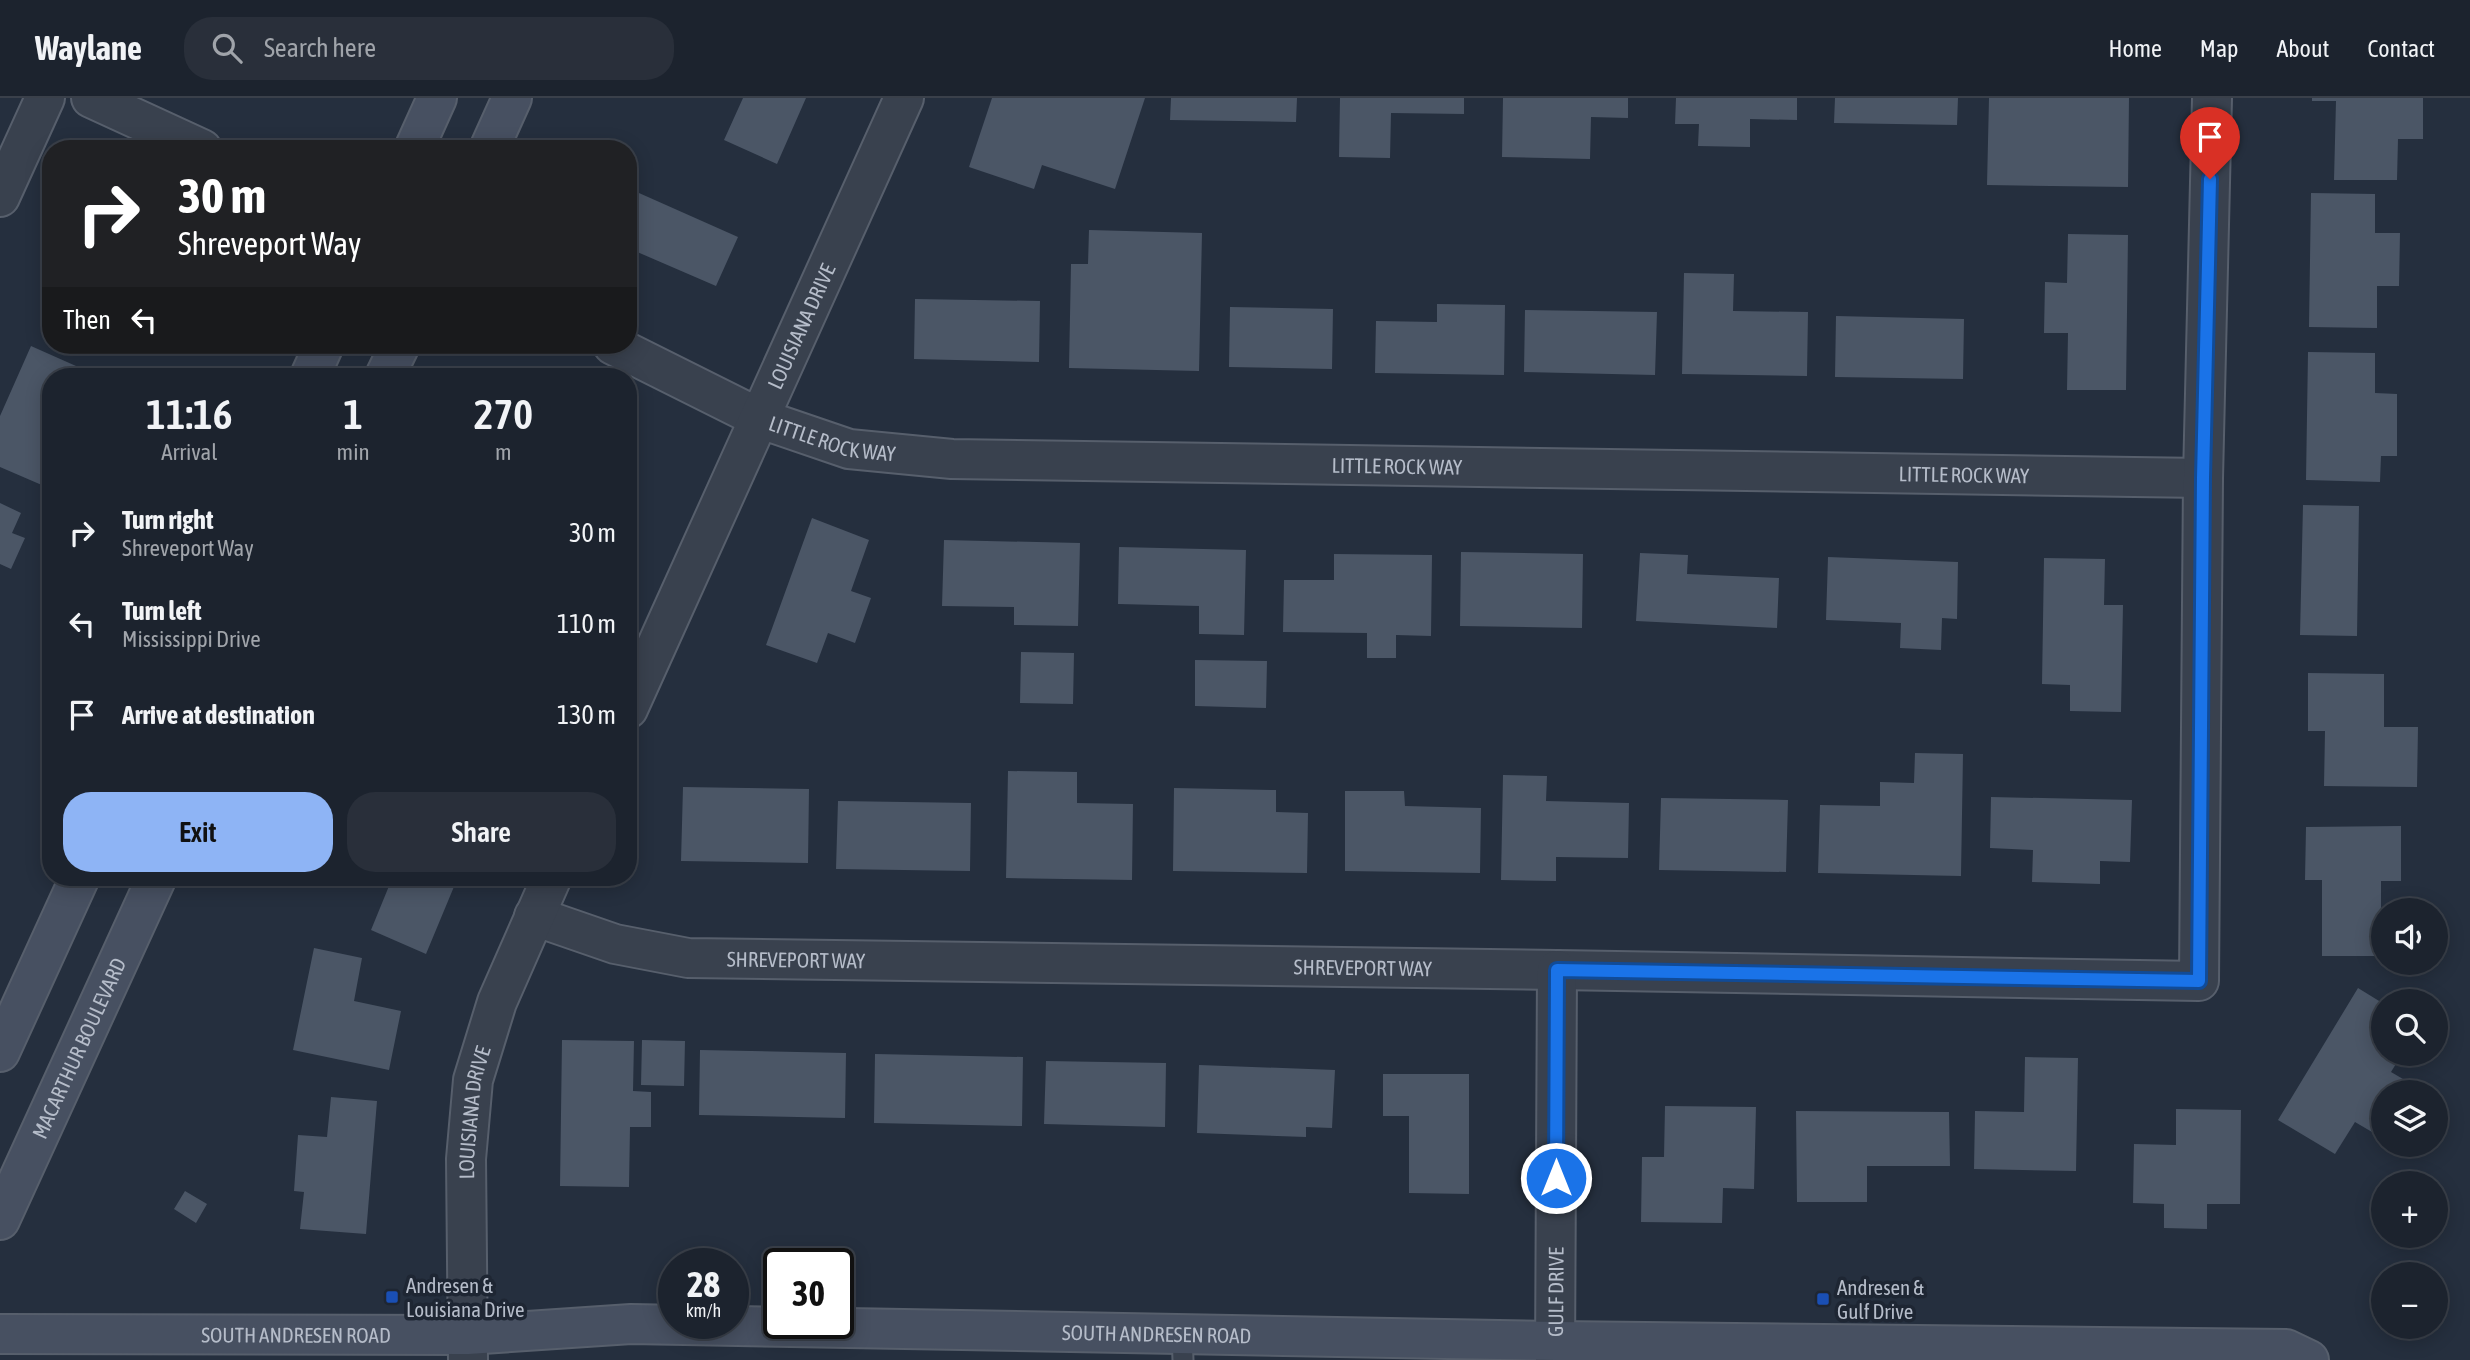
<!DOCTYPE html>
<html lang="en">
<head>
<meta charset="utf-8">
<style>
	body { margin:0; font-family:"Asap Condensed",sans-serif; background:#292f3a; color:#f1f3f6; height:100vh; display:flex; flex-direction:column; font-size:26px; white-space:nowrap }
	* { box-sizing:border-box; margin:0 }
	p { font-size:23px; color:#a0a4aa }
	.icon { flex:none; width:38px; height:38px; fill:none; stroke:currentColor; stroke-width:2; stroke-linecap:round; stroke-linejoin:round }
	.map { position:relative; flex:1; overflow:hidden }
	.drawer { position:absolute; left:42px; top:270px; width:595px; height:518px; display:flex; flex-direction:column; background:#1c232e; border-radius:28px; box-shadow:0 4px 18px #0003,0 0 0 2px #3a404a }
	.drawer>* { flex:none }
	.hud { position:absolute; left:42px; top:42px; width:595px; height:214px; border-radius:28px; box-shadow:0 4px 18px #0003,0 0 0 2px #3a404a; background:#202124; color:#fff; overflow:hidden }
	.tools { position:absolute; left:2371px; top:800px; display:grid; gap:14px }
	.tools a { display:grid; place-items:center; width:77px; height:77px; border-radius:50%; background:#1c232e; box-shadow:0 4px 18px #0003,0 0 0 2px #3a404a; font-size:35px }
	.speed { position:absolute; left:658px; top:1150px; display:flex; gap:14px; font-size:35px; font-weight:700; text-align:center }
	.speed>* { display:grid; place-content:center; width:91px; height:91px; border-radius:50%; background:#1c232e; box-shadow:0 4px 18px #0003,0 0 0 2px #3a404a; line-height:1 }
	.speed small { font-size:18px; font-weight:400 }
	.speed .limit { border:4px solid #111; border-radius:10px; background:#fff; color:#111 }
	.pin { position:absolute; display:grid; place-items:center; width:60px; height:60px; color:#fff; margin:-72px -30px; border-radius:50% 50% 50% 0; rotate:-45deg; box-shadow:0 0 7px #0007 }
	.pin .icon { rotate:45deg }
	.me { position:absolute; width:77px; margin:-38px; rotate:0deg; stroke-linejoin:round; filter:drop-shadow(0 0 5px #0008) }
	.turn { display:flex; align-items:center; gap:24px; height:147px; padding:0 21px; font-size:32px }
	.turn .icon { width:91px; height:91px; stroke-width:2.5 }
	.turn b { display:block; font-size:49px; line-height:60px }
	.then { display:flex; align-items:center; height:66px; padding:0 21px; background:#0003; gap:14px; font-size:26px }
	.eta { display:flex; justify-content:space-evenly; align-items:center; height:119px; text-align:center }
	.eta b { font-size:42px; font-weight:600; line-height:49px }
	.action { display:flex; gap:14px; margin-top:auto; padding:14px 21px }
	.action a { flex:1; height:80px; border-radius:28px; background:#8eb4f5; color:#111; font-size:28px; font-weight:600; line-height:80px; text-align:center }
	.action a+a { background:#292f3a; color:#f1f3f6 }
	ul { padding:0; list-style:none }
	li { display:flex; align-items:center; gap:21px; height:91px; padding:0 21px }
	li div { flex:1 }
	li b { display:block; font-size:26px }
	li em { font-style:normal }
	header { display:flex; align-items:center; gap:42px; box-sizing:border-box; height:98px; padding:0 35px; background:#1c232e; border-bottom:2px solid #3a404a }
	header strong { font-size:33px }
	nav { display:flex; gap:38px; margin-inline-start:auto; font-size:24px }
	.search { width:490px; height:63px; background:#292f3a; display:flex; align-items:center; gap:18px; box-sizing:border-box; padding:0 24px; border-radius:28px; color:#a0a4aa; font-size:26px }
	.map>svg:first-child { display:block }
	.building { fill:#4b5666 }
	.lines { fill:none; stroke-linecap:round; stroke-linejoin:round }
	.lane-casing { stroke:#575f6c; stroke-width:23 }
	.street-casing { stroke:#575f6c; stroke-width:42 }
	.secondary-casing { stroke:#575f6c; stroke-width:42 }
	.lane { stroke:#39414e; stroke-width:19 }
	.street { stroke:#39414e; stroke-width:38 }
	.secondary { stroke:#475061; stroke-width:38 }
	.route-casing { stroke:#114b97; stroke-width:18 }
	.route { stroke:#1a73e8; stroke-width:12 }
	.transit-dot { fill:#1a4fb4; stroke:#1e2633; stroke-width:2.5 }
	.labels { text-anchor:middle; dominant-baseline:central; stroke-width:7; stroke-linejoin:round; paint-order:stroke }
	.street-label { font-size:21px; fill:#b5bcc9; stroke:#1e2633 }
	.poi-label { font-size:21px; fill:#b5bcc9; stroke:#1e2633; text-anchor:start }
</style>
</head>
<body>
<header>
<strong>Waylane</strong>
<div class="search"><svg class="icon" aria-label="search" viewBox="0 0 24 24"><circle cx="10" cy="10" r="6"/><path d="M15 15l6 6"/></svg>Search here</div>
<nav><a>Home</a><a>Map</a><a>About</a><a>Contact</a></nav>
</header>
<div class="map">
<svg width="2470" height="1262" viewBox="0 0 2470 1262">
	<rect width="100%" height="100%" fill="#252f3e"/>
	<path class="building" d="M743,0H806L777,66L724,42Z
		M992,0H1145L1115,91L1042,67L1034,91L969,69Z
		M1171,0H1297L1296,24L1170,22Z
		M1340,0H1464V16L1391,15L1390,60L1339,59Z
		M1503,0H1628V20L1591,19L1590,61L1502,59Z
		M1676,0H1797V22L1750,21V49L1698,48L1699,26H1675Z
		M1835,0H1958L1957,27L1834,25Z
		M1989,0H2129L2128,89L1987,87Z
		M2312,0H2423V41H2398L2397,82H2334L2336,3H2312Z
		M639,95L738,139L716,188L628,150V119Z
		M2311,95L2375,96V135H2400L2399,188H2377V230L2309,229Z
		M1089,132L1202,135L1199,273L1069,270L1071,166H1088Z
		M2068,136L2128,137L2126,292H2067L2068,235H2044L2045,184L2067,185Z
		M1684,175L1734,176L1733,213L1808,214L1807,278L1682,276Z
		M915,201L1040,203L1039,264L914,261Z
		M1437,206L1505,207L1504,277L1375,275L1376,223L1437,224Z
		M1230,209L1333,211L1332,271L1229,269Z
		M1525,212L1657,214L1655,277L1524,274Z
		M1836,218L1964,221L1963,281L1835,279Z
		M31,248L85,272L82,278H51V391L0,369V318Z
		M2308,254L2375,255V295L2397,296V358H2381L2380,384L2306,382Z
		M628,349L638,353L628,376Z
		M0,405L21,415L12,435L25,440L11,471L0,466Z
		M2303,407L2359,408L2357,538L2300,537Z
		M812,420L869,442L851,493L871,500L855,545L828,535L817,565L766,547Z
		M944,442L1080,445L1078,528L1014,527V509L942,508Z
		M1119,449L1246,452L1244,537L1199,536V508L1118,506Z
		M1461,454L1583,456L1582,530L1460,528Z
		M1640,455L1688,457L1687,476L1779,480L1777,530L1636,523Z
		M1334,456L1432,457L1431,538L1396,537V560H1367V535L1283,534L1284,482H1334Z
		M1828,459L1958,464L1957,521L1942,520L1941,552L1900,550L1901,525L1826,522Z
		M2044,460L2105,461L2104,507H2123L2121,614L2070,613V587L2042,586Z
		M1021,554L1074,555L1073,606L1020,605Z
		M1195,562L1267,563L1266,610L1195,608Z
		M2308,575L2384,576V629H2418L2417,689L2324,688L2325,633H2308Z
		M1915,655L1963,656L1961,778L1818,775L1820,707L1880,708V684L1914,685Z
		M1008,673L1077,674V705L1133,706L1132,782L1006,780Z
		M1503,677L1547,678L1546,703L1629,705L1628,760L1556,759V783L1501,782Z
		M683,689L809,691L808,765L681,763Z
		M1174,690L1276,692V714L1308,715L1307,775L1173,773Z
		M1345,693H1404L1405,708L1481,710L1480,775L1345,773Z
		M1991,699L2132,702L2130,764L2100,763V786L2032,784L2033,752L1990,750Z
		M1661,700L1788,702L1786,774L1659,772Z
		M838,703L971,705L970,773L836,771Z
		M2401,728V783H2381V858H2322V782H2305L2306,729Z
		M367,779H458L426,856L371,832L389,788Z
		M314,850L362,860L354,903L401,913L389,972L293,952Z
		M2358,890L2384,906V956H2402L2391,974L2403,981L2396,994H2384V1014L2372,1034L2355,1024L2335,1056L2278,1022Z
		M562,942L634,943L633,993L651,994V1029H630L629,1089L560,1088Z
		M642,942L685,943L684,988L641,987Z
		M700,952L846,955L845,1020L699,1017Z
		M875,956L1023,959L1022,1028L874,1025Z
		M2025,959L2078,960L2076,1073L1974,1071L1975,1013L2024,1014Z
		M1046,963L1166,965L1165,1029L1044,1026Z
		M1199,967L1335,972L1332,1030L1306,1029V1039L1197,1035Z
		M1383,976H1469V1096L1409,1095V1018H1383Z
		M331,999L377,1003L366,1136L300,1131L304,1094L294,1093L298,1037L327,1039Z
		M1665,1008L1756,1009L1754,1091L1723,1090L1722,1125L1641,1124L1642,1059H1664Z
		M2176,1011L2241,1012L2240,1106H2207V1131L2164,1130V1106L2133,1105L2134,1046L2176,1047Z
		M1796,1013L1949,1014L1950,1068H1867V1104H1797Z
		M185,1093L207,1106L196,1125L174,1111Z"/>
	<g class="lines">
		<defs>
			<path id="lane" d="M1182,1236L1183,1262"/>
			<g id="street">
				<path d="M91,0L202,51"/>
				<path d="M0,99L45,0"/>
				<path id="s1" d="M613,247L761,321L849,351L952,361L2203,380"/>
				<path id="s2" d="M628,611L904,0"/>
				<path id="s3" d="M534,818L615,846L688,860L1557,872L2199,883L2203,380L2212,0"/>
				<path id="s4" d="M468,1262L466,1061L473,982L497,904L552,779"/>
				<path id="s5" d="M1555,1262L1557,872"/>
			</g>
			<g id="secondary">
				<path d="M414,51L437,0"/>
				<path d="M489,51L512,0"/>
				<path d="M310,278L324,247"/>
				<path d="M385,278L400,247"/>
				<path d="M0,954L80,779"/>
				<path id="s6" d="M0,1122L157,779"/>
				<path id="s7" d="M0,1236L467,1237L631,1226L1556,1243L2286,1251L2309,1262"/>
			</g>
		</defs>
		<use href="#lane" class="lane-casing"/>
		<use href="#street" class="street-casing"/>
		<use href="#secondary" class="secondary-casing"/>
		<use href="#lane" class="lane"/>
		<use href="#street" class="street"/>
		<use href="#secondary" class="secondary"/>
	</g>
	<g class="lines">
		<defs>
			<path id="route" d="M1556,1080L1557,872L2199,883L2203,380L2210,81"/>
		</defs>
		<use href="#route" class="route-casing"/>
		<use href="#route" class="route"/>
	</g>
	<g class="transit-dot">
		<rect x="385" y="1192" width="14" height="14" rx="3.5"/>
		<rect x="1816" y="1194" width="14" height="14" rx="3.5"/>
	</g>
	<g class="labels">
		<g class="street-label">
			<text stroke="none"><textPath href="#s2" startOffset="420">LOUISIANA DRIVE</textPath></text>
			<text stroke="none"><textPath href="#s1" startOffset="240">LITTLE ROCK WAY</textPath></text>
			<text stroke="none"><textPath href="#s1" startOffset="807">LITTLE ROCK WAY</textPath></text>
			<text stroke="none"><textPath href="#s1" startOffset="1374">LITTLE ROCK WAY</textPath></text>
			<text stroke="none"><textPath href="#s3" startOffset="268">SHREVEPORT WAY</textPath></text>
			<text stroke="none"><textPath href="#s3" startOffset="835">SHREVEPORT WAY</textPath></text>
			<text stroke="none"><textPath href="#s6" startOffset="189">MACARTHUR BOULEVARD</textPath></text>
			<text stroke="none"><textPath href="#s4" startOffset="248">LOUISIANA DRIVE</textPath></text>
			<text stroke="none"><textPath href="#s5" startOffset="68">GULF DRIVE</textPath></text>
			<text stroke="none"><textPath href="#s7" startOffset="1157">SOUTH ANDRESEN ROAD</textPath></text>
			<text stroke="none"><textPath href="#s7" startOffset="296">SOUTH ANDRESEN ROAD</textPath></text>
		</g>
		<g class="poi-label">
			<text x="406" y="1187">Andresen &amp;<tspan x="406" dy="24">Louisiana Drive</tspan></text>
			<text x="1837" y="1189">Andresen &amp;<tspan x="1837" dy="24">Gulf Drive</tspan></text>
		</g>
	</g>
</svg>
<div class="tools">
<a><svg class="icon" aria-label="sound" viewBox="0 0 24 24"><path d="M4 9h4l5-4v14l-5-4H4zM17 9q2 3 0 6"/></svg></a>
<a><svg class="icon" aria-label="search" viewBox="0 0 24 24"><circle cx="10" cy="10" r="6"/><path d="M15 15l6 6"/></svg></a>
<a><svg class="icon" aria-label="layers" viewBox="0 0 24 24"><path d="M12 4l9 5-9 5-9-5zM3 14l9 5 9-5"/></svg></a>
<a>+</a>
<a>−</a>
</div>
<div class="speed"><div>28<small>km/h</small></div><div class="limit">30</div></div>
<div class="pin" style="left:2210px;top:81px;background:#d93025"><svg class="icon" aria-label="arrive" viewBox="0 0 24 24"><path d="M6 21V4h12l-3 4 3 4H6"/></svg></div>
<svg class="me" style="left:1556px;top:1080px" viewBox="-20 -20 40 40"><circle r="17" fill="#1a73e8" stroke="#fff" stroke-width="3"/><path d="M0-11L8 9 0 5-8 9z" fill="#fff"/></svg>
<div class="hud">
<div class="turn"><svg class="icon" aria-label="right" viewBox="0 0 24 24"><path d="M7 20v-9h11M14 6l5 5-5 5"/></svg><div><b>30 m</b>Shreveport Way</div></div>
<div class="then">Then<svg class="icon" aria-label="left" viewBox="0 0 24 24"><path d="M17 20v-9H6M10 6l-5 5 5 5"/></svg></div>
</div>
<section class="drawer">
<div class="eta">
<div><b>11:16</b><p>Arrival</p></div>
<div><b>1</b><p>min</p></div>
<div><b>270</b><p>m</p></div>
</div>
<ul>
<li><svg class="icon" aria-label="right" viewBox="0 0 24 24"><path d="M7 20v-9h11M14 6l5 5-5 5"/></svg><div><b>Turn right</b><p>Shreveport Way</p></div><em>30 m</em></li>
<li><svg class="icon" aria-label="left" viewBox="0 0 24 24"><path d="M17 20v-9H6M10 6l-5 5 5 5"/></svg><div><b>Turn left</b><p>Mississippi Drive</p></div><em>110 m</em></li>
<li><svg class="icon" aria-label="arrive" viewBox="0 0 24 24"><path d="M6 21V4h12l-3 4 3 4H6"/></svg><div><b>Arrive at destination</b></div><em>130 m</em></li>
</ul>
<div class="action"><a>Exit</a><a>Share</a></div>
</section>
</div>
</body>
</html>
